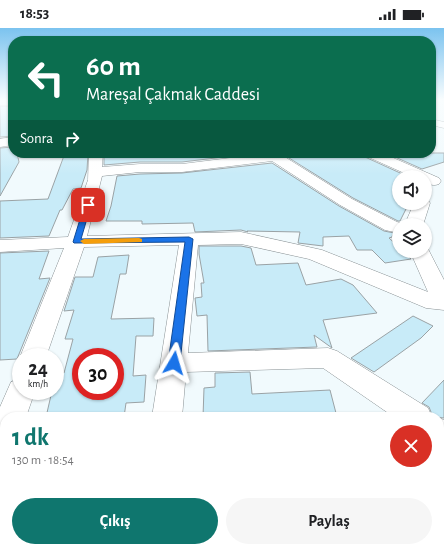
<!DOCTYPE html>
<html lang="tr">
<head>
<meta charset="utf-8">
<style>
	body { margin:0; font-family:"Alegreya Sans",sans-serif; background:#f6f6f6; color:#202124; height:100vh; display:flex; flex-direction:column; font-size:15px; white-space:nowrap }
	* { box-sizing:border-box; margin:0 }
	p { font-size:13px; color:#757577 }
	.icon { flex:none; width:22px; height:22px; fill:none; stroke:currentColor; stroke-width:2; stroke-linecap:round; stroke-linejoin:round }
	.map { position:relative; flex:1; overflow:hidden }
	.side { position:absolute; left:0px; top:384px; width:444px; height:140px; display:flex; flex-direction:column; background:#fff; border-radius:16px 16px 0 0; box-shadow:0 1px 3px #0004 }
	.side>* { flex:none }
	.guide { position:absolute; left:8px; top:8px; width:428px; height:122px; border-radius:16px; box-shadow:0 1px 3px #0004; background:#0b6e4f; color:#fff; overflow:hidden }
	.fabs { position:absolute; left:392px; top:142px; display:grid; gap:8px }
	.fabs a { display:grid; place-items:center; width:40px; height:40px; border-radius:50%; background:#fff; box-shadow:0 1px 3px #0004; font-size:20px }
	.speed { position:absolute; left:12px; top:320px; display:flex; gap:8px; font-size:20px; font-weight:700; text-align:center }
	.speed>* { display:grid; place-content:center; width:52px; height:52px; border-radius:50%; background:#fff; box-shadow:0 1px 3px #0004; line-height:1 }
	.speed small { font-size:10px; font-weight:400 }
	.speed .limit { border:6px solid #d22; background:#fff; color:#111 }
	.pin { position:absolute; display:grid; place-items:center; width:34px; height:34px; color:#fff; margin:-17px; border-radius:8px; box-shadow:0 2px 6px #0006 }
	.me { position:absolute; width:44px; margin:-22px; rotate:7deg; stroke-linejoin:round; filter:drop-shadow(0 0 3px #0008) }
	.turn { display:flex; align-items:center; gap:14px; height:84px; padding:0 12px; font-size:18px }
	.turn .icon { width:52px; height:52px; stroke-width:2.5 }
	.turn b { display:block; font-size:28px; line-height:34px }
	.then { display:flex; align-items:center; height:38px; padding:0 12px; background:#0003; gap:8px; font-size:15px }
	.round { display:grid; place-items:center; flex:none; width:42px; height:42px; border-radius:21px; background:#f6f6f6 }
	.overview { display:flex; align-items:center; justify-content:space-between; height:68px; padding:0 12px }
	h1 { font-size:24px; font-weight:700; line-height:30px; color:#0f766e }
	.action { display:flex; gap:8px; margin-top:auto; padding:8px 12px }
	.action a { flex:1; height:46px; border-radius:24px; background:#0f766e; color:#fff; font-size:16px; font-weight:700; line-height:46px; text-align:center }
	.action a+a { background:#f6f6f6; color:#202124 }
	.status { display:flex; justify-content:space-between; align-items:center; height:28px; padding:0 20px; background:#fff; direction:ltr }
	.status svg { height:11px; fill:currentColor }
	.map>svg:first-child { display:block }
	.building { fill:#c8ebf8; stroke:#9aa2a5; fill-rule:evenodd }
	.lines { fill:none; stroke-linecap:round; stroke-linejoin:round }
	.street-casing { stroke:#899194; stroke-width:1 }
	.street { fill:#fff; fill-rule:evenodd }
	.route { fill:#1a73e8; stroke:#114b97 }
	.slow { fill:#f59e0b }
</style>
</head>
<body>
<div class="status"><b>18:53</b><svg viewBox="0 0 49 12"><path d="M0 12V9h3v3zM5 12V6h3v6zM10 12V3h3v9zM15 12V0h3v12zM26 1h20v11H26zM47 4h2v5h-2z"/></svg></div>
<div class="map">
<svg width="444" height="524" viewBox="0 0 444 524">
	<rect width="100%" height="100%" fill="#f1fafd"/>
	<path class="building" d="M0,78H9L13,108L0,109Z
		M13,119V125H17L19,134L0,168V120Z
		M65,125H88L87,142L81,160L73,161L62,182H60L49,208L0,210V173L48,171Z
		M104,125H258L182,134H140L104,137Z
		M281,125H363L365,129L409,149H399V175H409L400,193H398L353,170Z
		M386,125H444V134L422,141Z
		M272,135L339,178L384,203L394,205L392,209L389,210L399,219V223H403L411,231L385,235L372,222H357L349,208L323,209V218L298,215L300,204L247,203L248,204L241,202L195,204L193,195L142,196V193H106L111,178L117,148L140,146L182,145Z
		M199,218H241L251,220L256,237L298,235L306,257L341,251L353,257L377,285L323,292L332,320L314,307L317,319L208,323L207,287L197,288L195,270L202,269L201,255H204L199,226Z
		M49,223L39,251L50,250L17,331L0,332V225Z
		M129,227L126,246H120L111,291L154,290L153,308H136L133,348L146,347L144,374L126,375L124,389H46L52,363H55L57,345H64L73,311H65L74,282L64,283L75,249H93L98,229ZM81,329H115V363H81Z
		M413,288L433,298L421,310L374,344L351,330Z
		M250,344L252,366L330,362L337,389H203L204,360L215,359V345Z
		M444,352V390L433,389L429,379L422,375Z"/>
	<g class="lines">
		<defs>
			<path id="street" d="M431,91L444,94V100L431,97Z
				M13,109V117L0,119V111Z
				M89,125H103L102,139L140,136H182L262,126L261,125L280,126L352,171L397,194L405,196L414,175H425V171L428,172L430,175L423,197H399V205L385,202L340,177L272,133L182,144H140L102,148L87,208L241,204L322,222L428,264L410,223H425V218L427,219L444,252V282L426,280L309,231L241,216L198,217L188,325L328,320L337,323L428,380L432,389H394L323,340L186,344L182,389H152L179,217L84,219L46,329H21V331L20,329L64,220L0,224V212L68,209L88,152Z
				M364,125H382L439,150L441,153L439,156C434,158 430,157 425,154V149H413L366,128Z
				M21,351V363H35L26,389H5V426L0,428V379L11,354Z
				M439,390L444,392V419L439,418Z
				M137,519H175V524H137Z"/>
		</defs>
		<use href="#street" class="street-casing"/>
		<use href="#street" class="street"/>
	</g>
	<linearGradient id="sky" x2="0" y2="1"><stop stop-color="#7bc3ef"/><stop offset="0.49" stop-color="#f9fdfe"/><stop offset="1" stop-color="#f9fdfe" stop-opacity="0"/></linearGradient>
	<rect width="444" height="146" fill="url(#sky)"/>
	<path class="route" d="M85,175L91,177L81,211L189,209L193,211L180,335L178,338H170L168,335L185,214L74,215L73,214Z"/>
	<path class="slow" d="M139,210L142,211V214L84,216L80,213L84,211Z"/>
</svg>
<div class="fabs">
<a><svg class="icon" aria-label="sound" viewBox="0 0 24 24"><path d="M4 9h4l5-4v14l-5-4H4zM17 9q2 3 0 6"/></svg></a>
<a><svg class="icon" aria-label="layers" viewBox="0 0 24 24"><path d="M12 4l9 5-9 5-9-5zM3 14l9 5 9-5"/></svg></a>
</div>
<div class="speed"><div>24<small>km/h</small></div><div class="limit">30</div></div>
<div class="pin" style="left:88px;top:177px;background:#d93025"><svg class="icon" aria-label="arrive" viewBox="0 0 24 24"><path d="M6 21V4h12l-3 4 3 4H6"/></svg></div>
<svg class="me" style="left:174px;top:335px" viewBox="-20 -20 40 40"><path d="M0-17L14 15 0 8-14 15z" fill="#1a73e8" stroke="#fff" stroke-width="4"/></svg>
<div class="guide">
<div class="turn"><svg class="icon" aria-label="left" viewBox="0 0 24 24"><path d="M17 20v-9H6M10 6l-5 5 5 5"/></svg><div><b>60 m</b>Mareşal Çakmak Caddesi</div></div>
<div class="then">Sonra<svg class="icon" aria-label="right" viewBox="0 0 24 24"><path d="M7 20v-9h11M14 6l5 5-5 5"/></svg></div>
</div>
<section class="side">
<div class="overview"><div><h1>1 dk</h1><p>130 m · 18:54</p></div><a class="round" style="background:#d93025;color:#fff"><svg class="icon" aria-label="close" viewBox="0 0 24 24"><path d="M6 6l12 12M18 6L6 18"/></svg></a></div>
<div class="action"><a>Çıkış</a><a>Paylaş</a></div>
</section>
</div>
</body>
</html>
